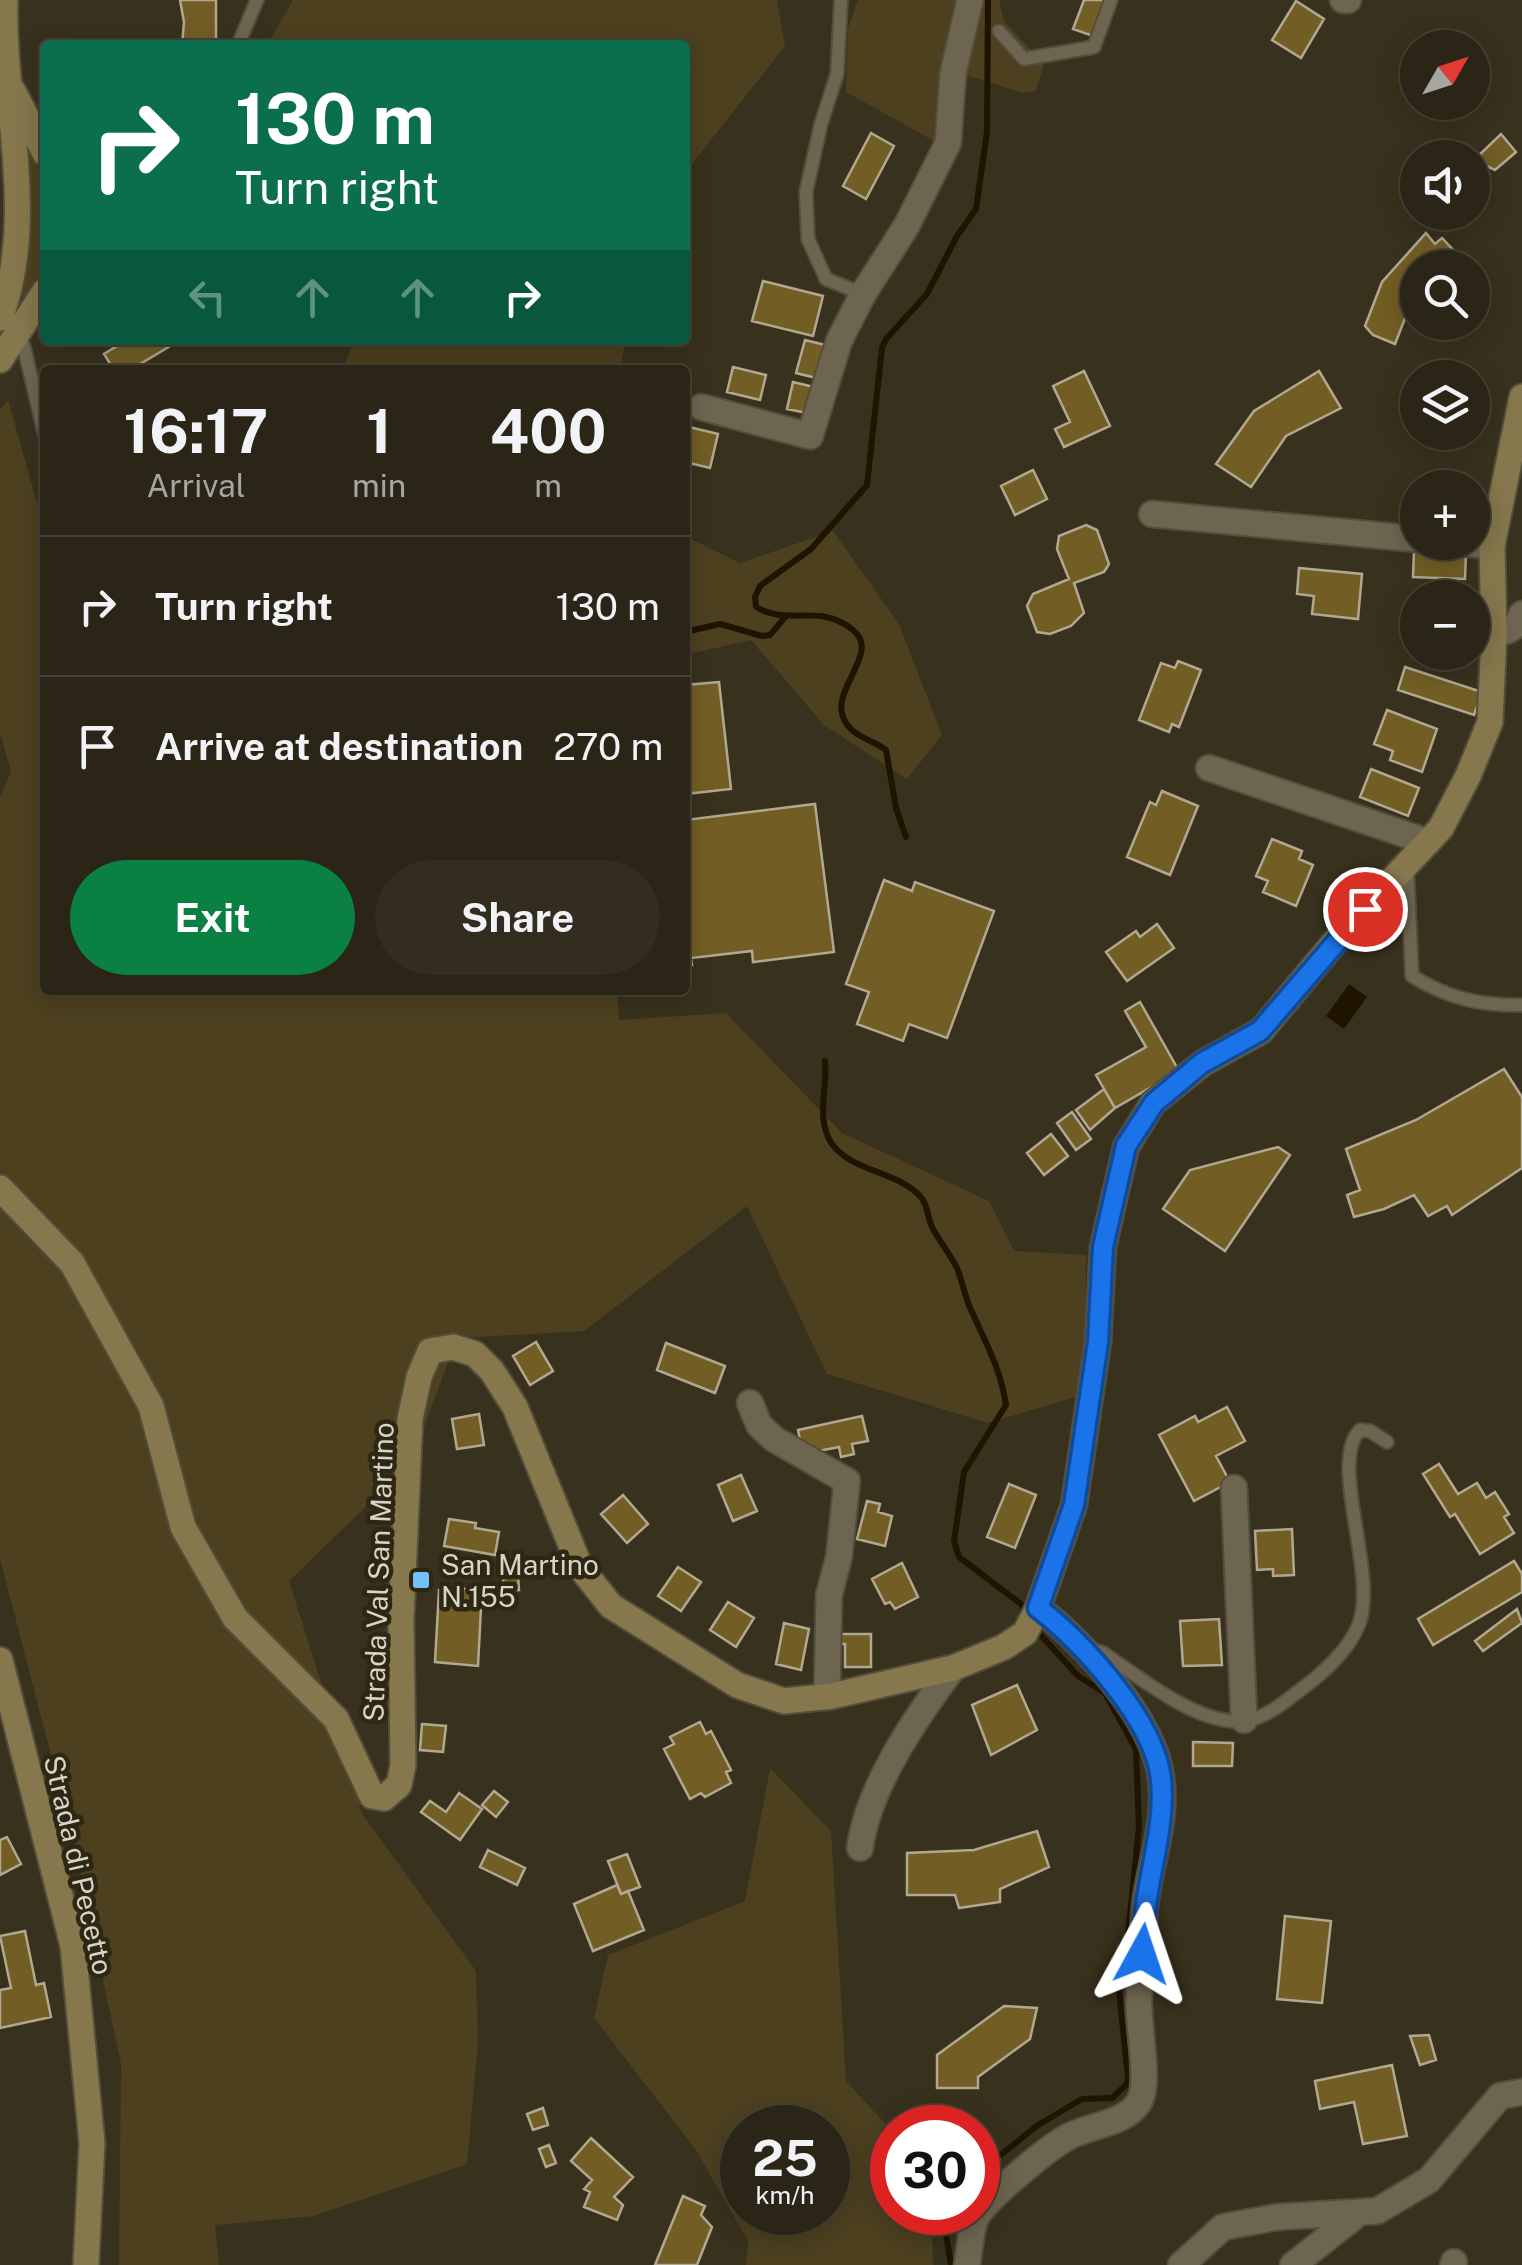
<!DOCTYPE html>
<html lang="en">
<head>
<meta charset="utf-8">
<style>
	body { margin:0; font-family:"Public Sans",sans-serif; background:#322d1f; color:#f1f3f6; height:100vh; display:flex; flex-direction:column; font-size:38px; white-space:nowrap }
	* { box-sizing:border-box; margin:0 }
	p { font-size:32px; color:#a5a5a1 }
	.icon { flex:none; width:55px; height:55px; fill:none; stroke:currentColor; stroke-width:2; stroke-linecap:round; stroke-linejoin:round }
	.map { position:relative; flex:1; overflow:hidden }
	.panel { position:absolute; left:40px; top:365px; width:650px; height:630px; display:flex; flex-direction:column; background:#2a2516; border-radius:10px; box-shadow:0 5px 25px #0003,0 0 0 2px #464235 }
	.panel>* { flex:none }
	.guide { position:absolute; left:40px; top:40px; width:650px; height:305px; border-radius:10px; box-shadow:0 5px 25px #0003,0 0 0 2px #464235; background:#0b6e4f; color:#fff; overflow:hidden }
	.needle { width:65px; rotate:51deg }
	.fabs { position:absolute; left:1400px; top:30px; display:grid; gap:20px }
	.fabs a { display:grid; place-items:center; width:90px; height:90px; border-radius:50%; background:#2a2516; box-shadow:0 5px 25px #0003,0 0 0 2px #464235; font-size:50px }
	.speed { position:absolute; left:720px; top:2105px; display:flex; gap:20px; font-size:50px; font-weight:700; text-align:center }
	.speed>* { display:grid; place-content:center; width:130px; height:130px; border-radius:50%; background:#2a2516; box-shadow:0 5px 25px #0003,0 0 0 2px #464235; line-height:1 }
	.speed small { font-size:25px; font-weight:400 }
	.speed .limit { border:15px solid #d22; background:#fff; color:#111 }
	.pin { position:absolute; display:grid; place-items:center; width:85px; height:85px; color:#fff; margin:-42px; border:5px solid #fff; border-radius:50%; box-shadow:0 2px 10px #0007 }
	.me { position:absolute; width:110px; margin:-55px; rotate:5deg; stroke-linejoin:round; filter:drop-shadow(0 0 8px #0008) }
	.turn { display:flex; align-items:center; gap:35px; height:210px; padding:0 30px; font-size:45px }
	.turn .icon { width:130px; height:130px; stroke-width:2.5 }
	.turn b { display:block; font-size:70px; line-height:85px }
	.lanes { display:flex; align-items:center; height:95px; padding:0 30px; background:#0003; justify-content:center; gap:50px; direction:ltr }
	.lanes .off { opacity:.35 }
	.eta { display:flex; justify-content:space-evenly; align-items:center; height:170px; text-align:center }
	.eta b { font-size:60px; font-weight:700; line-height:70px }
	.button { display:flex; gap:20px; margin-top:auto; padding:20px 30px }
	.button a { flex:1; height:115px; border-radius:60px; background:#0b8043; color:#fff; font-size:40px; font-weight:700; line-height:115px; text-align:center }
	.button a+a { background:#322d1f; color:#f1f3f6 }
	ul { padding:0; list-style:none }
	li { display:flex; align-items:center; gap:30px; height:140px; padding:0 30px; border-top:2px solid #464235 }
	li div { flex:1 }
	li b { display:block; font-size:38px }
	li em { font-style:normal }
	.map>svg:first-child { display:block }
	.green { fill:#4c401f; fill-rule:evenodd }
	.water { fill:#1e1400 }
	.lines { fill:none; stroke-linecap:round; stroke-linejoin:round }
	.stream { stroke:#1e1400; stroke-width:6 }
	.building { fill:#725e24; stroke:#b0a891; stroke-width:2.5 }
	.lane-casing { stroke:#534d3c; stroke-width:16 }
	.street-casing { stroke:#534d3c; stroke-width:29 }
	.secondary-casing { stroke:#534d3c; stroke-width:29 }
	.lane { stroke:#6d6550; stroke-width:12 }
	.street { stroke:#6d6550; stroke-width:25 }
	.secondary { stroke:#86774c; stroke-width:25 }
	.route-casing { stroke:#114b97; stroke-width:25 }
	.route { stroke:#1a73e8; stroke-width:18 }
	.poi-dot { fill:#73c1f6; stroke:#2e2714; stroke-width:4 }
	.labels { text-anchor:middle; dominant-baseline:central; stroke-width:9; stroke-linejoin:round; paint-order:stroke }
	.poi-label { font-size:28px; fill:#d8d4c8; stroke:#2e2714; text-anchor:start }
	.street-label { font-size:28px; fill:#d8d4c8; stroke:#2e2714 }
</style>
</head>
<body>
<div class="map">
<svg width="1522" height="2265" viewBox="0 0 1522 2265">
	<rect width="100%" height="100%" fill="#38311d"/>
	<path class="green" d="M293,0H777L785,46L685,173V45H267Z
		M858,0H999L1004,21L1044,64L1036,91L1023,93L969,76L958,84L955,98L934,141L846,92L848,28Z
		M25,153L35,161L45,186V261L26,300L16,294Z
		M354,340H626L619,370H343Z
		M8,400L37,503L45,514V990H617L619,1020L726,1013L842,1133L989,1201L1014,1251L1086,1255L1085,1394L988,1423L827,1374L747,1206L584,1331L457,1338L411,1463L289,1581L363,1815L476,1971L478,2043L467,2164L314,2216L215,2225L219,2265H119L121,2064L74,1843L0,1559V797L11,771L0,733V410Z
		M833,531L899,624L942,735L907,779L824,725L751,640L685,655V536L740,563Z
		M770,1768L831,1831L846,2081L892,2131V2212L932,2213L933,2265H746L748,2241L696,2150L594,2018L608,1955L745,1901ZM742,2128H828V2212H742Z"/>
	<path class="water" d="M1349,984L1367,997L1344,1029L1326,1016Z"/>
	<g class="lines">
		<path class="stream" d="M685,632L720,624L762,636L770,635L786,616
			M906,837L896,808L886,750C876,742 862,739 852,730C816,697 885,656 853,630C819,602 789,627 756,607L755,597L760,586L811,549L867,485L882,348L886,339L927,294L957,236L976,209L987,132L988,0
			M825,1061C828,1087 815,1120 832,1144C852,1171 894,1171 918,1194C929,1204 926,1216 933,1229C940,1242 950,1254 957,1268C963,1283 965,1298 972,1312C987,1346 1000,1367 1006,1405L964,1472L954,1541L959,1557L1021,1604L1027,1615
			M978,2181L998,2157L1038,2125L1082,2099L1112,2098L1127,2084L1128,2078L1118,1980L1127,1945L1139,1827L1136,1749L1105,1693L1078,1676L1036,1630
			M951,2265L946,2234L953,2212"/>
	</g>
	<path class="building" d="M180,0H216V45H182L184,22Z
		M1084,0H1106L1093,36L1073,29Z
		M1296,1L1324,19L1301,58L1272,40Z
		M871,133L894,146L866,199L843,186Z
		M1501,134L1516,152L1495,170L1474,160Z
		M1426,233L1435,244L1442,238L1455,252L1438,268H1418V285L1395,344L1373,335L1365,326L1382,282Z
		M763,281L823,296L813,336L752,321Z
		M127,340H175L177,342L130,370H114L104,354Z
		M805,340L829,346L820,379L796,373Z
		M733,367L766,375L760,400L727,392Z
		M1084,371L1110,426L1064,447L1055,429L1070,422L1053,386Z
		M1319,371L1341,408L1286,436L1251,487L1216,464L1254,411Z
		M793,382L818,388L812,414L787,409Z
		M685,426L718,434L710,468L685,462Z
		M1033,470L1047,499L1015,515L1001,486Z
		M1086,525L1097,530L1109,564L1104,572L1074,583L1084,613L1071,626L1050,634L1037,632L1027,606L1033,594L1069,579L1057,549L1059,536Z
		M1414,551L1466,553L1465,579L1413,577Z
		M1299,568L1362,574L1358,619L1312,614L1314,596L1297,594Z
		M1178,661L1201,670L1179,727L1172,724L1169,732L1139,720L1161,663L1175,668Z
		M1405,667L1482,692L1474,715L1398,690Z
		M719,682L731,789L685,794V685Z
		M1387,710L1437,729L1422,772L1390,760L1393,751L1374,744Z
		M1371,769L1419,788L1408,816L1360,797Z
		M1162,791L1198,806L1170,875L1127,857L1150,802L1156,805Z
		M815,804L834,952L753,962L752,951L691,958L692,965L685,966V820Z
		M1272,839L1302,851L1299,859L1313,865L1296,906L1263,892L1268,881L1256,876Z
		M884,880L912,891L915,882L994,911L947,1038L909,1024L903,1041L857,1024L869,992L846,984Z
		M1157,924L1174,948L1127,981L1106,952L1136,931L1140,937Z
		M1140,1002L1179,1071L1115,1108L1096,1075L1146,1047L1125,1011Z
		M1504,1069L1522,1097V1168L1452,1215L1447,1206L1428,1216L1414,1195L1384,1209L1354,1217L1347,1195L1360,1190L1346,1149L1416,1120Z
		M1104,1089L1115,1108L1090,1130L1076,1110Z
		M1072,1112L1091,1139L1076,1150L1057,1123Z
		M1051,1134L1068,1156L1044,1175L1027,1153Z
		M1278,1147L1290,1155L1225,1251L1163,1209L1190,1170Z
		M536,1342L553,1371L530,1385L513,1356Z
		M666,1343L725,1366L715,1393L657,1370Z
		M1227,1407L1245,1441L1216,1456L1230,1482L1194,1501L1159,1435L1195,1416L1198,1422Z
		M479,1414L484,1445L457,1449L452,1419Z
		M862,1416L868,1441L852,1444L854,1454L841,1457L839,1447L803,1454L798,1430Z
		M1439,1464L1458,1494L1477,1483L1486,1498L1495,1492L1509,1514L1504,1517L1514,1533L1480,1554L1455,1514L1450,1517L1423,1474Z
		M741,1475L757,1511L733,1521L718,1485Z
		M1009,1484L1036,1495L1015,1548L987,1537Z
		M623,1495L648,1524L627,1543L601,1514Z
		M867,1501L880,1504L878,1512L892,1516L885,1546L857,1539Z
		M449,1519L476,1523L475,1528L499,1532L495,1555L444,1546Z
		M1292,1529L1294,1575L1273,1576V1569L1257,1570L1255,1531Z
		M502,1558H517L519,1590L504,1591Z
		M1514,1561L1522,1574V1592L1433,1645L1418,1619Z
		M902,1563L918,1597L895,1609L890,1602L885,1604L872,1579Z
		M678,1567L701,1582L681,1611L658,1596Z
		M482,1588L478,1666L435,1662L439,1590Z
		M728,1602L754,1618L736,1647L710,1630Z
		M1517,1609L1522,1623L1483,1651L1475,1641Z
		M1219,1619L1222,1665L1183,1666L1180,1621Z
		M784,1623L809,1629L801,1670L776,1664Z
		M835,1634H871V1667H845V1644H835Z
		M1017,1685L1037,1730L991,1755L972,1705Z
		M700,1722L706,1734L711,1731L731,1770L726,1772L731,1783L705,1797L701,1793L690,1799L664,1749L674,1744L670,1737Z
		M422,1724L446,1726L443,1752L420,1750Z
		M1193,1742L1233,1743L1232,1766H1193Z
		M494,1791L508,1802L496,1817L482,1805Z
		M459,1793L482,1809L460,1840L421,1812L430,1801L446,1812Z
		M1037,1831L1049,1867L1000,1889V1902L959,1908L955,1895H907V1853L974,1850Z
		M7,1837L21,1864L0,1875V1840Z
		M488,1850L525,1868L517,1885L480,1867Z
		M627,1854L640,1887L621,1894L608,1861Z
		M617,1885L621,1894L628,1891L644,1930L593,1951L574,1904Z
		M1285,1916L1331,1921L1322,2003L1277,1999Z
		M25,1931L36,1985L44,1983L51,2017L0,2028V1990L11,1988L0,1936Z
		M1004,2006L1037,2008L1030,2039L978,2077V2088H937V2055Z
		M1429,2035L1436,2060L1420,2065L1410,2036Z
		M1392,2065L1407,2136L1363,2144L1354,2102L1320,2109L1315,2081Z
		M543,2108L548,2125L533,2130L527,2114Z
		M591,2138L633,2177L614,2197L623,2205L617,2220L584,2207L590,2192L584,2189L592,2180L571,2161Z
		M549,2145L556,2163L546,2167L539,2149Z
		M683,2196L705,2206L701,2215L712,2227L697,2265H655Z"/>
	<g class="lines">
		<defs>
			<path id="lane" d="M841,0L837,74L821,124L806,192L808,239L826,279L863,294
				M999,31L1024,59L1094,47L1111,0
				M238,45L257,0
				M18,334L24,347L45,436
				M1407,865L1412,976C1447,998 1481,1006 1522,1005
				M1093,1650L1103,1653C1140,1677 1206,1733 1253,1719C1271,1714 1284,1702 1299,1691C1321,1675 1349,1650 1359,1624C1378,1574 1328,1462 1360,1430L1370,1431L1387,1442"/>
			<path id="street" d="M1343,0H1348
				M701,407L810,436L839,341L863,294L907,225L948,143L953,73L970,0
				M1152,514L1418,539
				M1452,542L1492,546
				M1494,635C1508,631 1517,628 1522,614
				M1209,768L1428,842
				M750,1403L759,1425L774,1439L847,1481L839,1557L829,1595L827,1697
				M1234,1488L1244,1720
				M860,1848C868,1787 916,1717 953,1668
				M967,2265C970,2250 970,2225 979,2213C993,2194 1050,2145 1072,2135C1093,2125 1126,2123 1139,2102C1151,2083 1137,2023 1139,1997C1141,1964 1142,1930 1146,1898C1152,1858 1167,1819 1161,1777C1153,1718 1084,1643 1038,1608
				M1181,2265L1223,2227L1277,2217L1377,2211L1429,2180L1500,2096L1522,2092
				M1293,2265L1360,2212
				M1453,2265L1454,2262"/>
			<path id="secondary" d="M13,91L45,153
				M0,318C38,217 2,104 5,0
				M0,360L45,291
				M0,1188L72,1263L151,1406L183,1527L235,1618L336,1719L372,1796L384,1798L399,1785L403,1765L401,1620L410,1419L419,1377L430,1351L453,1347L475,1354L492,1371L515,1407L580,1567L611,1606L737,1685L784,1701L832,1696L953,1668L1004,1647L1025,1633L1038,1608L1074,1505L1098,1342L1103,1247L1126,1147L1153,1103L1203,1063L1261,1031L1344,931L1441,828L1468,776L1490,722L1494,635L1492,546L1522,397
				M0,1660L73,1946L92,2143L86,2265"/>
		</defs>
		<use href="#lane" class="lane-casing"/>
		<use href="#street" class="street-casing"/>
		<use href="#secondary" class="secondary-casing"/>
		<use href="#lane" class="lane"/>
		<use href="#street" class="street"/>
		<use href="#secondary" class="secondary"/>
	</g>
	<g class="lines">
		<defs>
			<path id="route" d="M1142,1954C1144,1933 1144,1912 1148,1892C1154,1855 1165,1817 1161,1779C1155,1721 1082,1642 1038,1608L1074,1505L1098,1342L1103,1247L1126,1146L1154,1103L1202,1063L1260,1031L1365,909"/>
		</defs>
		<use href="#route" class="route-casing"/>
		<use href="#route" class="route"/>
	</g>
	<rect class="poi-dot" x="411" y="1570" width="20" height="20" rx="5"/>
	<g class="labels">
		<g class="poi-label">
			<text x="441" y="1564">San Martino<tspan x="441" dy="32">N.155</tspan></text>
		</g>
		<g class="street-label">
			<text transform="translate(378 1572) rotate(-88)">Strada Val San Martino</text>
			<text transform="translate(79 1865) rotate(77)">Strada di Pecetto</text>
		</g>
	</g>
</svg>
<div class="fabs">
<a><svg class="needle" viewBox="-14 -14 28 28"><path d="M0-13l5 13h-10z" fill="#e53935"/><path d="M0 13l5-13h-10z" fill="#a5a5a1"/></svg></a>
<a><svg class="icon" aria-label="sound" viewBox="0 0 24 24"><path d="M4 9h4l5-4v14l-5-4H4zM17 9q2 3 0 6"/></svg></a>
<a><svg class="icon" aria-label="search" viewBox="0 0 24 24"><circle cx="10" cy="10" r="6"/><path d="M15 15l6 6"/></svg></a>
<a><svg class="icon" aria-label="layers" viewBox="0 0 24 24"><path d="M12 4l9 5-9 5-9-5zM3 14l9 5 9-5"/></svg></a>
<a>+</a>
<a>−</a>
</div>
<div class="speed"><div>25<small>km/h</small></div><div class="limit">30</div></div>
<div class="pin" style="left:1365px;top:909px;background:#d93025"><svg class="icon" aria-label="arrive" viewBox="0 0 24 24"><path d="M6 21V4h12l-3 4 3 4H6"/></svg></div>
<svg class="me" style="left:1142px;top:1954px" viewBox="-20 -20 40 40"><path d="M0-17L14 15 0 8-14 15z" fill="#1a73e8" stroke="#fff" stroke-width="4"/></svg>
<div class="guide">
<div class="turn"><svg class="icon" aria-label="right" viewBox="0 0 24 24"><path d="M7 20v-9h11M14 6l5 5-5 5"/></svg><div><b>130 m</b>Turn right</div></div>
<div class="lanes"><svg class="icon off" aria-label="left" viewBox="0 0 24 24"><path d="M17 20v-9H6M10 6l-5 5 5 5"/></svg><svg class="icon off" aria-label="ahead" viewBox="0 0 24 24"><path d="M12 20V5M6 11l6-6 6 6"/></svg><svg class="icon off" aria-label="ahead" viewBox="0 0 24 24"><path d="M12 20V5M6 11l6-6 6 6"/></svg><svg class="icon" aria-label="right" viewBox="0 0 24 24"><path d="M7 20v-9h11M14 6l5 5-5 5"/></svg></div>
</div>
<section class="panel">
<div class="eta">
<div><b>16:17</b><p>Arrival</p></div>
<div><b>1</b><p>min</p></div>
<div><b>400</b><p>m</p></div>
</div>
<ul>
<li><svg class="icon" aria-label="right" viewBox="0 0 24 24"><path d="M7 20v-9h11M14 6l5 5-5 5"/></svg><div><b>Turn right</b></div><em>130 m</em></li>
<li><svg class="icon" aria-label="arrive" viewBox="0 0 24 24"><path d="M6 21V4h12l-3 4 3 4H6"/></svg><div><b>Arrive at destination</b></div><em>270 m</em></li>
</ul>
<div class="button"><a>Exit</a><a>Share</a></div>
</section>
</div>
</body>
</html>
